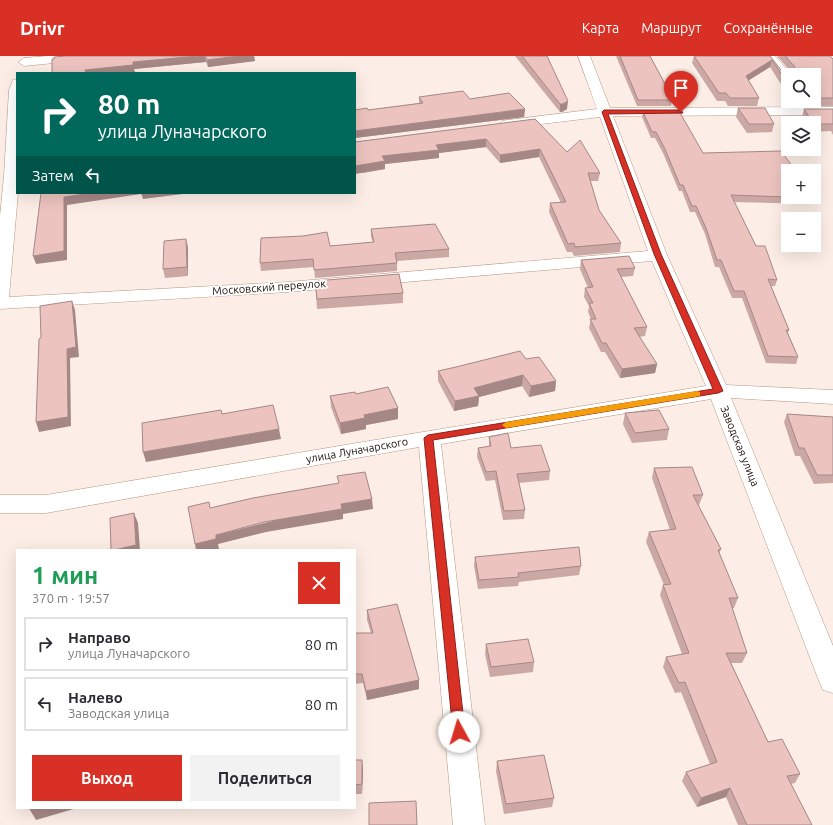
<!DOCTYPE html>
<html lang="ru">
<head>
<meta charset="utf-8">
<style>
	body { margin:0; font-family:Ubuntu,sans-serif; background:#f2f2f3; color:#2b2b33; height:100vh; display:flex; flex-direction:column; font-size:15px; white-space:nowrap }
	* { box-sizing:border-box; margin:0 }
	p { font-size:13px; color:#7c7c81 }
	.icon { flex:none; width:22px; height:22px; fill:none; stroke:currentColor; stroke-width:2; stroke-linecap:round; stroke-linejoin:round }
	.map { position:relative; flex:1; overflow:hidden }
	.side { position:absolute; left:16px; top:493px; width:340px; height:260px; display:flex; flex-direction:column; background:#fff; border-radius:0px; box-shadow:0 4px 16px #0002 }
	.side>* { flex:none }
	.guide { position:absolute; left:16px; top:16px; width:340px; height:122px; border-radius:0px; box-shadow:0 4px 16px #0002; background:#00695c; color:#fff; overflow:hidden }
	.tools { position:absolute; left:781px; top:12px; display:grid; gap:8px }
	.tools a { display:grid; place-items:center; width:40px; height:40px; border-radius:0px; background:#fff; box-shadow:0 4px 16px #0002; font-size:20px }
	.pin { position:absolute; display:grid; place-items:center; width:34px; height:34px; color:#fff; margin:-41px -17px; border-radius:50% 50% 50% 0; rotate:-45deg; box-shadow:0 0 4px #0007 }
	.pin .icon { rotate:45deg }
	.me { position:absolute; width:44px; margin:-22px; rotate:354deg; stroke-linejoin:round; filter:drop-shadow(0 0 3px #0008) }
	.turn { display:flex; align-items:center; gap:14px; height:84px; padding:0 16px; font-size:18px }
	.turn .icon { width:52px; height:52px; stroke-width:2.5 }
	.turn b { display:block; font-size:28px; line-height:34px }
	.then { display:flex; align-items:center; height:38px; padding:0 16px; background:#0003; gap:8px; font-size:15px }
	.round { display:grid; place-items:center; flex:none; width:42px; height:42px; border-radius:0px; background:#f2f2f3 }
	.overview { display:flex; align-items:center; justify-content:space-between; height:68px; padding:0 16px }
	h1 { font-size:24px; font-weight:700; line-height:30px; color:#1e9e55 }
	.button { display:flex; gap:8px; margin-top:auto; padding:8px 16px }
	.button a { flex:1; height:46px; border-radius:0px; background:#d93025; color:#fff; font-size:16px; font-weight:700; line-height:46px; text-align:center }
	.button a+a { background:#f2f2f3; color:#2b2b33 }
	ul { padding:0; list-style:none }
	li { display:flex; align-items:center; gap:12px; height:54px; margin:0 8px 6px; padding:0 8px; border:2px solid #e1e1e2; border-radius:0px }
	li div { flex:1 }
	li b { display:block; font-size:15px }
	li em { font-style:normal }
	header { display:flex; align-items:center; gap:24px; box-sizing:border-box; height:56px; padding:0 20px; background:#d93025; color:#fff }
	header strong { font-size:19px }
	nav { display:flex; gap:22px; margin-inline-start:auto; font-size:14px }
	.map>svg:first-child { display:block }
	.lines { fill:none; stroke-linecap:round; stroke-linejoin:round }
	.street-casing { stroke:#b69783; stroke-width:1 }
	.street { fill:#fff; fill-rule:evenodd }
	.wall { fill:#cba8a4 }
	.shaded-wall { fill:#a58886 }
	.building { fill:#ecc3bf; stroke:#a58886 }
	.route { fill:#d93025; stroke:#8d1f18 }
	.slow { fill:#f59e0b }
	.labels { text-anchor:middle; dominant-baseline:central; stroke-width:3.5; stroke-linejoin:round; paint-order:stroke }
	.street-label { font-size:11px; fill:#190e07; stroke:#fff }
</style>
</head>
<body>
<header>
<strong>Drivr</strong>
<nav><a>Карта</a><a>Маршрут</a><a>Сохранённые</a></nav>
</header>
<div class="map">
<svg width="833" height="769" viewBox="0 0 833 769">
	<rect width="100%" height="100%" fill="#fceee6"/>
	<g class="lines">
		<defs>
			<path id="street" d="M48,0H90L84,4L24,10L18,6L24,2Z
				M578,0H590L610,52L833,51V59L613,60L667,199L726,329L833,334V348L731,342L833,590V637L823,634L819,625L711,343L441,388L485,769H453L419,391L46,457H0V439H46L429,375L706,330L652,205L288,236L0,253V160L4,120L9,34L13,24L17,23L18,137L9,241L288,226L648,195L600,61L507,72L502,71L500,68L502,65L507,64L597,53Z
				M762,0H775L792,19H788V26L784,25Z"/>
		</defs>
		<use href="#street" class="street-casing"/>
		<use href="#street" class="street"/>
	</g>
	<path class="wall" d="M66,0H254L255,5L208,11L206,6L134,13L135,16L54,3Z
		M515,0H547L567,53L562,56H560Z
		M616,0H650L671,39V41L672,44L671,50H637Z
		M694,0H770L785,19H788V39L770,11L748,25L759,42L757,50H728L725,45H717L692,7Z
		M777,0H830L833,3V50H795L792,45H814V19H790L791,16Z
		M419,41L470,43L525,53L524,61L355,82V54H368L419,47Z
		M738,52L774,68L772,76L747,77L736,61Z
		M804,53H833V79L831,75L814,76V67H806L802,61Z
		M643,56L703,97L814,142L812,148L734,146L756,190L777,224L775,230H771L789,274L788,277L798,301L796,308L766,307L742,242H732L719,211H715L705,178L695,156H690L682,135H679L663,97L655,82H651L642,61Z
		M535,63L567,96L600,117L598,125H590L599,154L621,187L620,196L574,200L572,196H567L549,156L550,147H561L539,101L500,107L486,91L439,97V102L385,108V113L363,117L355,86Z
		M371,173L449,193V201L397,205V215L315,222L314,211L261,215L260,207L330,190L373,186L371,181Z
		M188,191V220L165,222L163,213Z
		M581,204L635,212L633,220L621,221L647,271L645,280L639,281L657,308L655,317L620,322L605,296H601L589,272L591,263L588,256L589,250L584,241L585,232H588L580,213Z
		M315,225L403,237V247L317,253Z
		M526,303L556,325L555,335L529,341L522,330L479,341L478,350L454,355L438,325V315Z
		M356,338L398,352V363L366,369V373L341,378L331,351L330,340Z
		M625,357L669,373L667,384L632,387L623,368Z
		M787,358L833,361V427L814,428L800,400H795L784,366Z
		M489,381L511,392L550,415L549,424L519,427L525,454L524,463L503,464L495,424L486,425L477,401L478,392L489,391Z
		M654,412L703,439L699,449H698L721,493L719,498L738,542L734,552H732L747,597L742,607H731L768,686L800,718L795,727L790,728L812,769H738L726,741L697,751L682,725L686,716L710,708L681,636L675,637L663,611L666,601L682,598L660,539L663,529H664L646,486L649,476L670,474L652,422Z
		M475,501L581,510L579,519L519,526L518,530L478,533L474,510Z
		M367,554L419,624V633L367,644L363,627L355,628V577H371L367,564Z
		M486,588L534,606L533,616L490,621L485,598Z
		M355,704L363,714L362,738H355Z
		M497,705L554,742L552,751L504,758L496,715Z"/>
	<path class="shaded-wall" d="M198,0H205L206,6L134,13L135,16L129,17H86L85,14L133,6Z
		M238,0H254L255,5L208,11L207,4Z
		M772,4L770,11L744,27L746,20Z
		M568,45L567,53L562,56H560V48Z
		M525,53L524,61L355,82V75Z
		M486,83V91L439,97V102L385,108V113L355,118V110L382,100L436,89Z
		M540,93L539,101L500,107V99Z
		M92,137H141V138L67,149V204L36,208L33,200L64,141Z
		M141,137H191L143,143Z
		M186,183L188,191V220L187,211Z
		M72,245L75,254L79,301L70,302L71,370L39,376L36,366Z
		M657,308L655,317L620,322L622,313Z
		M523,319L522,330L479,341L478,350L454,355L455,345L474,332Z
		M556,325L555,335L529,341L531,330Z
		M398,352V363L366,369V373L341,378L340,367L364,359Z
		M279,373L281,383L146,406L143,396Z
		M372,443L373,453L343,458V463L266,476L218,488L219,493L214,494H196L195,488L216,479L341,448Z
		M134,457L138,467L140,494H114Z
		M419,624V633L367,644L366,635Z
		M362,704L363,714L362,738Z
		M730,732L726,741L697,751L701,742Z
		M38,752H77L36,764L30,754Z"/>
	<path class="building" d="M66,0H198L133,6V9L85,14L86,17H52V3H54V1Z
		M205,0H238L207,4Z
		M522,0H547L568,45L563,48H560Z
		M620,0H650L671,39H669L672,44H638Z
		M694,0H770L785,19H788V28L772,4L746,20L759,42H730L726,37H719Z
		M785,0H830L833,3V42H814V19H791H792V13H795V11Z
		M463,35L470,43L509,37L525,53L355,75V54L367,52L368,54L423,47L419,41Z
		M738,52H765L774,68H749Z
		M804,53H833V68H814Z
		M679,55L703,97L781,95L796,115H788V141L731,139L756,190H765L777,224L768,223L789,274H786L798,301L768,300L744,235H734L721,204H717L706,172L696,150H692L683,129H680L664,91L656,76H652L643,56Z
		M535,63L567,96L580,84L600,117H588L599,154L621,187L575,191L574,187L568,188L550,147L566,146L540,93L500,99L486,83L436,89L439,94L382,100L385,105L355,110V86Z
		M41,137H92L64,141V195L33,200Z
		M790,141H814V142Z
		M435,168L449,193L395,197L397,207L314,214L313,203L260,207L261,182L303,180L327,176L330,190L374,186L371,173Z
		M186,183L187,211L163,213L164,185Z
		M629,200L635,212L617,213L647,271L634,272L657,308L622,313L606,287H602L590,263H596L589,247H593L585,232L593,231L581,204Z
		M399,218L403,237L317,243L315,225Z
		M72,245L76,291L67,293L68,361L36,366L39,283L41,282L40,250Z
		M520,295L526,303L539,301L556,325L531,330L523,319L474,332L479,340L455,345L438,315L456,311Z
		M388,331L398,352L364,359L365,362L340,367L330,340L355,336L356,338Z
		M273,349L279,373L143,396L142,367L221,354L222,358Z
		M659,354L669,373L635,377L625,357Z
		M787,358L833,361V419H817L804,392H799Z
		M508,377L511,392L541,389L550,415L517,418L525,454L504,455L496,415L486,416L478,392L491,390L489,381Z
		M692,411L703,439H693L721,493L718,494L738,542H729L747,597H726L768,686L782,683L800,718L787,720L812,769H747L730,732L701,742L686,716L717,706L685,626L679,627L666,601L689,597L663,529L671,528L649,476L676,473L654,412Z
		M365,416L372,443L341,448L342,453L264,466L216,479V483L195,488L188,451L209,446L210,452L253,442L339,427L337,420Z
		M134,457L136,489L114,494H111L110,462Z
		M579,491L581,510L518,517L519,521L479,524L475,501Z
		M397,548L419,624L366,635L362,618H355V577H373L367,554Z
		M528,583L534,606L491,611L486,588Z
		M544,699L554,742L506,748L497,705Z
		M355,704H362V728L355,729Z
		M416,745L417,769H369V747Z
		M30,752H38L30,754Z"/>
	<path class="route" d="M681,54L683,57L608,58L661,198L723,335L718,337L433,384L465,676L464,680L459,682L455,680L453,676L424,382L428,379L713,333L654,198L602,56L604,54Z"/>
	<path class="slow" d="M697,335L700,336V340L506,372L502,369L506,366Z"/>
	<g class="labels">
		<g class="street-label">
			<text transform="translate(269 231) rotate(-4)">Московский переулок</text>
			<text transform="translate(740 390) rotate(68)">Заводская улица</text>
			<text transform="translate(357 394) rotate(-10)">улица Луначарского</text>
		</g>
	</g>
</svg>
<div class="tools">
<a><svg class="icon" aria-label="search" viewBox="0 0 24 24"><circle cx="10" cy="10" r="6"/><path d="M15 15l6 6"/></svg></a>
<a><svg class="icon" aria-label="layers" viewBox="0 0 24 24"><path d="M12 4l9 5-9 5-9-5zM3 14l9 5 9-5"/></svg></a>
<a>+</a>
<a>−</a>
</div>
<div class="pin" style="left:681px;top:56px;background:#d93025"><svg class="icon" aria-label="arrive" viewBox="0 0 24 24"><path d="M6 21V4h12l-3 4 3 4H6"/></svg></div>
<svg class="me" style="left:459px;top:676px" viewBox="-20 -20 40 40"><circle r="19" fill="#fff"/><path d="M0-13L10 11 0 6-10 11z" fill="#d93025"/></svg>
<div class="guide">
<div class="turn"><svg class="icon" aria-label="right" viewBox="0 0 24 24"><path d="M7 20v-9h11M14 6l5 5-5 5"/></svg><div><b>80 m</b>улица Луначарского</div></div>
<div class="then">Затем<svg class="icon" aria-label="left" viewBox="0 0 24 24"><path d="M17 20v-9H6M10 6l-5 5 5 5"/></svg></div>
</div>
<section class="side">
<div class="overview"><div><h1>1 мин</h1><p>370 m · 19:57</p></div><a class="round" style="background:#d93025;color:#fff"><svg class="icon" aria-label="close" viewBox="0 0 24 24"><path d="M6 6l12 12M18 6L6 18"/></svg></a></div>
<ul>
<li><svg class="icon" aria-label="right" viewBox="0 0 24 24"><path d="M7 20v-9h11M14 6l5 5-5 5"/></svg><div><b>Направо</b><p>улица Луначарского</p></div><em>80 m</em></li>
<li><svg class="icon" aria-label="left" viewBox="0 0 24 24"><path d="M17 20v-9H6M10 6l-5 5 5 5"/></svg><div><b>Налево</b><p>Заводская улица</p></div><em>80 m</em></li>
</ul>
<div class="button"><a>Выход</a><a>Поделиться</a></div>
</section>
</div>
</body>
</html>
